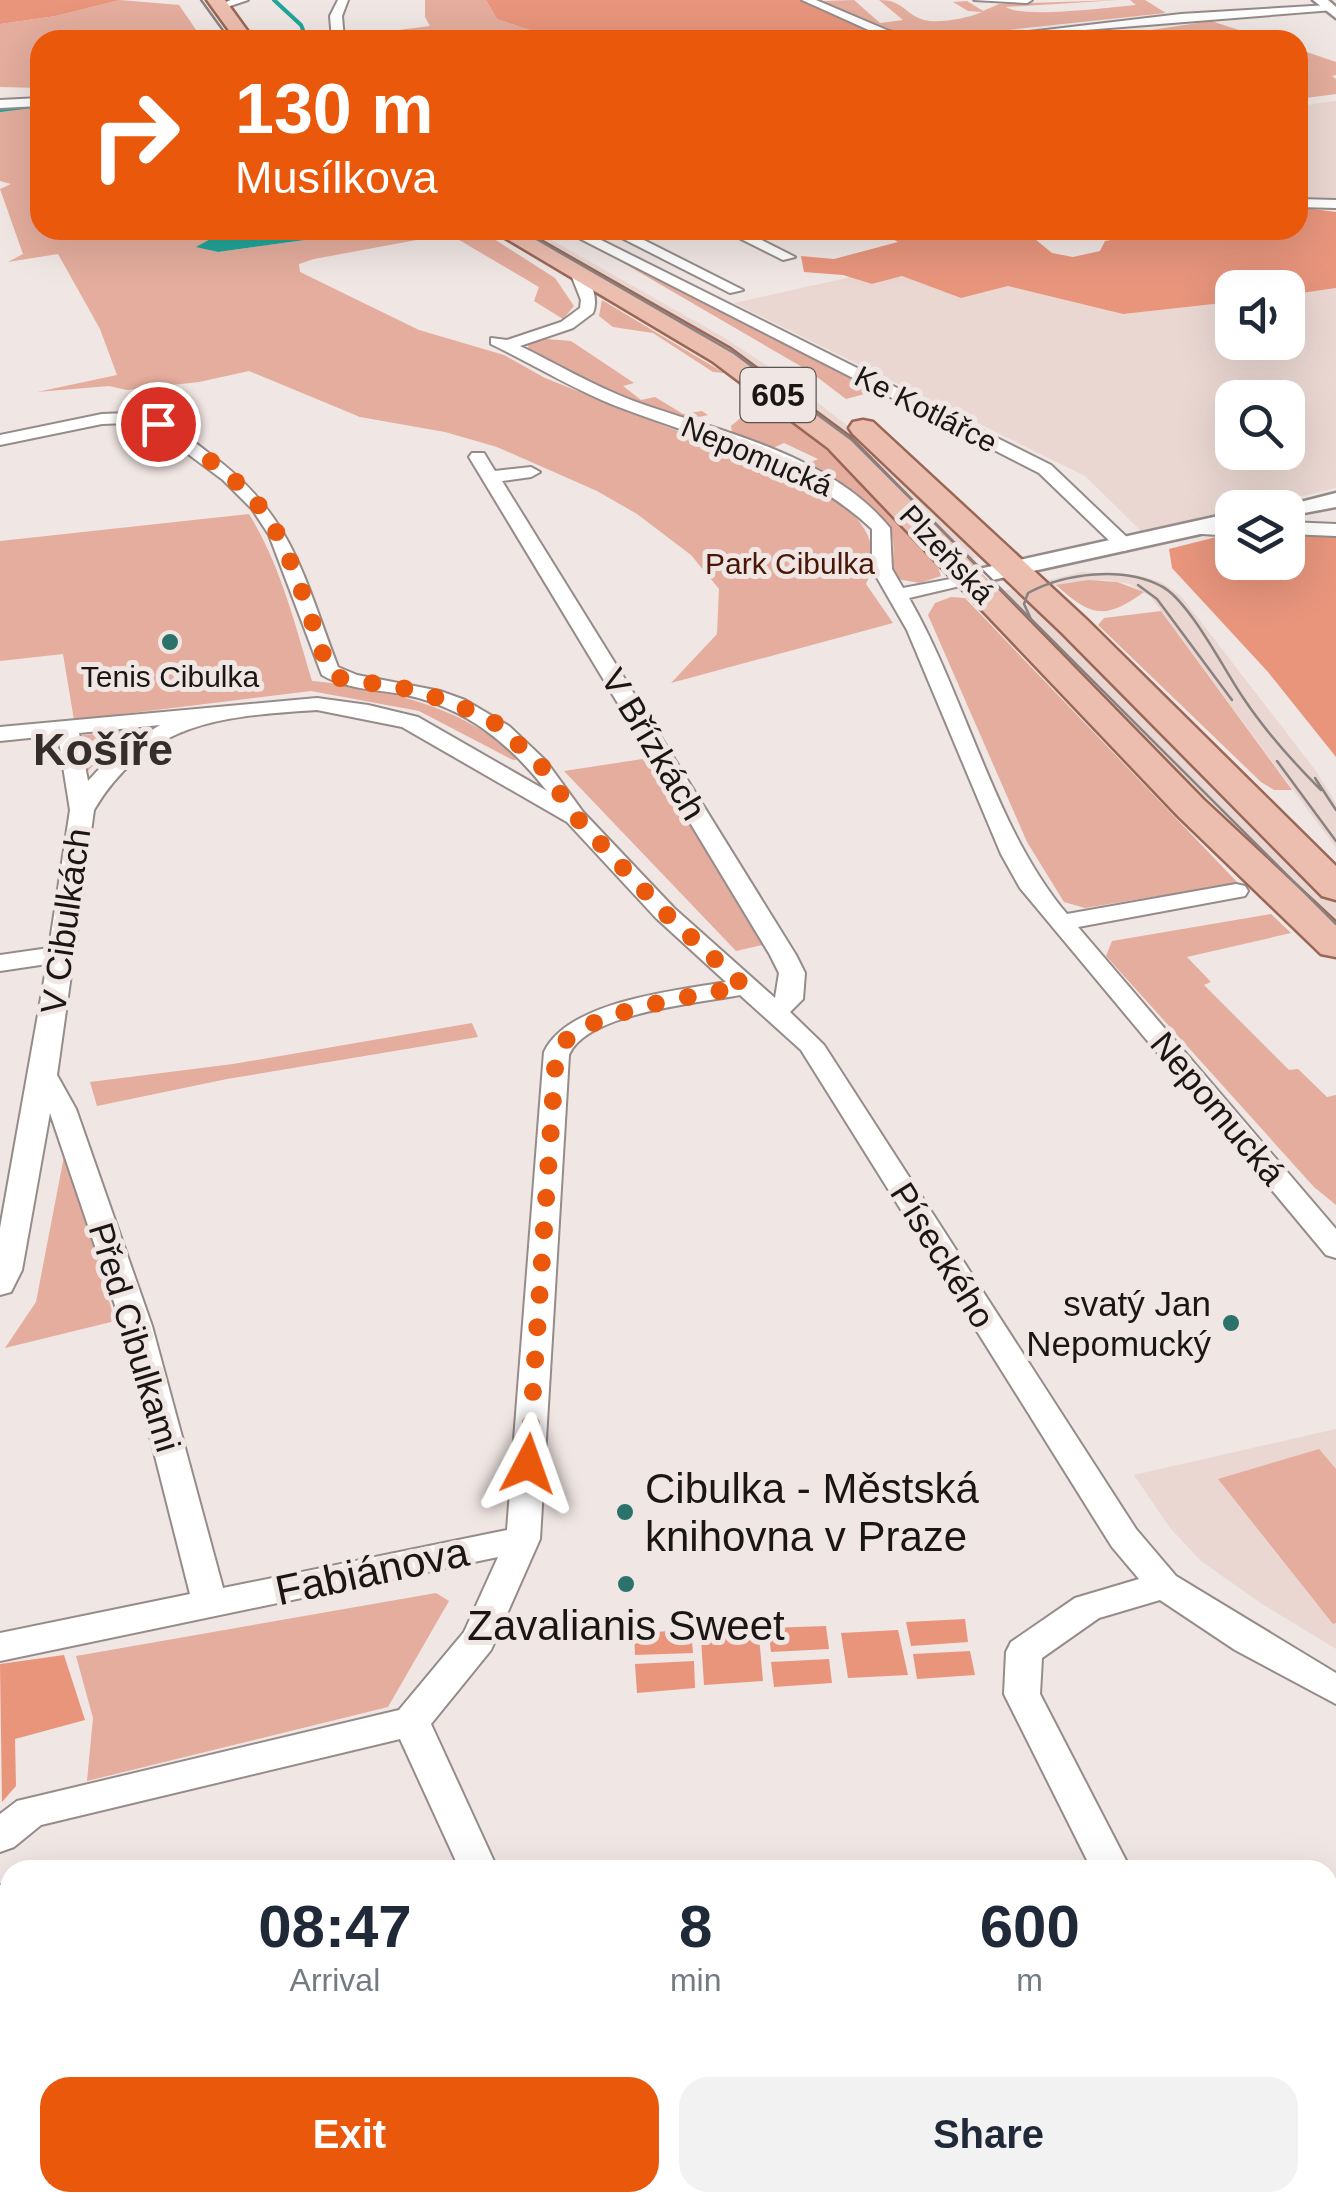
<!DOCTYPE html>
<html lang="en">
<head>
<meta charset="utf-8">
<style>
	body { margin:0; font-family:Arial,sans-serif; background:#f2f2f3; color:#1f2937; height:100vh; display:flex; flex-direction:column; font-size:38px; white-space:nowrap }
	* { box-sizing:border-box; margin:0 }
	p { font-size:32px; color:#747a83 }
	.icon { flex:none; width:55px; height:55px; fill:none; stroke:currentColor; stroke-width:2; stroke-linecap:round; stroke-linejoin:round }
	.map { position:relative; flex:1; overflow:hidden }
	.drawer { position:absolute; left:0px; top:1860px; width:1338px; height:352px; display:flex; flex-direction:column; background:#fff; border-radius:30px 30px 0 0; box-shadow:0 10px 40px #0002 }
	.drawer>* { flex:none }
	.hud { position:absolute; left:30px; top:30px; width:1278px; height:210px; border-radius:30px; box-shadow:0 10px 40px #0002; background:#ea580c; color:#fff; overflow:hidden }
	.controls { position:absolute; left:1215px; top:270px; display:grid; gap:20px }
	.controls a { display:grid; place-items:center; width:90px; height:90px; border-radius:20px; background:#fff; box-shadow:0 10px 40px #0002; font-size:50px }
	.pin { position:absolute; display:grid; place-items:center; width:85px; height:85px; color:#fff; margin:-42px; border:5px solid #fff; border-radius:50%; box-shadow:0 2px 10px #0007 }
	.me { position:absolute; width:110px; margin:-55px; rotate:4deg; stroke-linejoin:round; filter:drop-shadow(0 0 8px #0008) }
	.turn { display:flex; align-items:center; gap:35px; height:210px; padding:0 40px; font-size:45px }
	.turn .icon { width:130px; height:130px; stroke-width:2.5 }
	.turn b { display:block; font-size:70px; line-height:85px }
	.eta { display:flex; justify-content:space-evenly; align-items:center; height:170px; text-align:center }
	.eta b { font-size:60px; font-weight:600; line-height:70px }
	.action { display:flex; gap:20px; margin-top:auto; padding:20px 40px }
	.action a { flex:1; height:115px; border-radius:30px; background:#ea580c; color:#fff; font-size:40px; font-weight:600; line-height:115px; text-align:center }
	.action a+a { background:#f2f2f3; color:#1f2937 }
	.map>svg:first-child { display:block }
	.built { fill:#ead7d2; fill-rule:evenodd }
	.green { fill:#e4ad9d }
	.forest { fill:#e8957c }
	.water { fill:#21a498 }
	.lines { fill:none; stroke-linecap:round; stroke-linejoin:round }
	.stream { stroke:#21a498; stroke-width:4 }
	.minor-casing { stroke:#958c8a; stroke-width:4 }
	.tertiary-casing { stroke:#958c8a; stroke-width:5 }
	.primary-casing { stroke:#9a6757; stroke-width:5 }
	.minor { fill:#fff; fill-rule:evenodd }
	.tertiary { fill:#fff; fill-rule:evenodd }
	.primary { fill:#ecbeb0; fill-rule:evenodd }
	.tram { stroke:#898280; stroke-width:2.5 }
	.route { stroke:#ea580c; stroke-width:18; stroke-dasharray:0 32.4 }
	.poi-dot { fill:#2a726a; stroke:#f0e6e3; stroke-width:4 }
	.labels { text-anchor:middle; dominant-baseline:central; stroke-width:10; stroke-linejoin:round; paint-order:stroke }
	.far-street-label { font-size:30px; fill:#1a1615; stroke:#f0e6e3 }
	.far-park-label { font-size:30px; fill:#4a1606; stroke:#f0e6e3 }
	.far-poi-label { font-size:30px; fill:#1a1615; stroke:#f0e6e3 }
	.shield { fill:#f0e6e3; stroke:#5a5453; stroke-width:2.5 }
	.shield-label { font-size:32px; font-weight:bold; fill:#1a1615 }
	.street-label { font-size:35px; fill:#1a1615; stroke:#f0e6e3 }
	.poi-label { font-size:35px; fill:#1a1615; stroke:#f0e6e3; text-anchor:end }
	.near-poi-label { font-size:42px; fill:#1a1615; stroke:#f0e6e3; text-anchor:start }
	.near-street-label { font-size:42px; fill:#1a1615; stroke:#f0e6e3 }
	.district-label { font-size:45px; font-weight:bold; fill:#342d2b; stroke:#f0e6e3 }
</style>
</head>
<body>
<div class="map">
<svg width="1336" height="2212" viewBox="0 0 1336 2212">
	<rect width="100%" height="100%" fill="#f0e6e3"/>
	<path class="built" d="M1336,101V201L1298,200V106Z
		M516,230H534L723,337L783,376L865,439L983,557L965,559L864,457Z
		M902,276L961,298L1008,286L1123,314L1232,302V342H1288V295L1336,288V488L1257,507L1232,508V512L1141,531L1085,476L734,303L851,277L872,284ZM1232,398H1288V452H1232Z
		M1082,572L1141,576L1161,582L1181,596L1316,771L1336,803V848L1150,596L1129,584L1107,580L1046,587L1041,582Z
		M1022,588L1336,902V932L993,592Z
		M1336,1429V1649L1262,1604L1201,1561L1170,1528L1134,1475Z"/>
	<path class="green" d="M120,0L179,5L203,40H40V88L0,87V24L56,16Z
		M425,0H486L497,19L559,40H421L411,31L387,35L394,40H362L359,31L367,34L430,26L425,17Z
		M854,0L880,23L903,20L879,0C904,0 904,14 924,20C939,24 968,18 982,12L968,11L953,2L967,1L983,11L999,4L1120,0L1006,7C1023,19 1111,7 1136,5L1130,0H1145L1166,13L933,38L894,32L822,1Z
		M1211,21L1270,40H1085Z
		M1298,49L1336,62V75L1332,76L1336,79V94L1298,99Z
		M40,105V230H227L198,247L218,252L378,230H480L555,278L574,306L563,319L534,301L539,287L449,234L314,259L299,264L300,272L419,330L504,355L545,378L820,488C854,510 887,540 866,584L893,623L671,683L717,634L719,589L691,555L637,514L597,491L497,447L445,432L360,417L249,371L199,382L127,390L109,386L37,392L117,375L100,329L58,254L8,262L23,254L0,189L11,184L0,181V107Z
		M613,257L876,389V391L846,399L809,371Z
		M602,300L724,373L713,372L653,333L613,327L599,316Z
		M546,339L571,341L634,383L623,386L641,400L655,397L683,414L702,411L708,415C671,428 565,371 529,353L528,344Z
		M748,396C816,425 888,513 938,567L941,576L920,583L897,579C890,565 895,556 893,541C889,511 833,476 807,464L818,459L784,443L771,449L732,432L731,426L744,415L762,409Z
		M249,514C280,564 295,624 312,681C384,688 466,707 519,759L513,760L419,711L311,691L74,720L63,654L0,661V541Z
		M1088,580L1117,582L1144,592C1104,621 1091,616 1056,585Z
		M951,597L965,598L1238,883L1085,908L1064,902L1027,842L928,615L935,603Z
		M1161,611L1287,783L1292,790H1274L1261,782L1098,625L1104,618Z
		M151,727L104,754L85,774L77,736Z
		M649,758L762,945L736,951L564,771Z
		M1271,914L1291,933L1187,957L1211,982L1204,985L1289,1070L1298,1069L1327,1097L1336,1095V1205L1314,1187L1106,956L1112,941Z
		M472,1023L478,1037L227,1079L97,1106L90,1082L233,1064Z
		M65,1151L115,1321L5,1348L36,1302Z
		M1319,1449L1336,1469V1623L1333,1624L1218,1479Z
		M436,1593L449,1601L388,1707L87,1781L93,1718L76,1656Z"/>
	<path class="forest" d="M0,0H120L56,16L0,24Z
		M486,0H800L891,40H559L497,19Z
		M1298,207L1336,212V288L1288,295V288H1232V302L1123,314L1008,286L961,298L902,276L872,284L843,275L804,272L801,256L834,259L898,242L877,230H1024L1052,253L1073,257L1100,251L1105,241L1169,230H1298Z
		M1288,530L1336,534V757L1268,672L1172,568L1169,549L1232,533V562H1288Z
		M965,1619L968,1642L911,1646L906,1622Z
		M826,1626L829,1649L771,1652L768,1628Z
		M691,1630L693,1653L635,1655L634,1633Z
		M898,1630L908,1675L848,1678L841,1633Z
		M759,1636L763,1681L704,1685L701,1639Z
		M970,1651L975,1675L917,1679L913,1654Z
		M64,1655L85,1720L15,1739L16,1786L2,1802L0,1664Z
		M829,1659L832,1683L774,1687L771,1662Z
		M694,1661L695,1688L637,1693L635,1664Z"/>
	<path class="water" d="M227,230H378L218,252L196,247Z"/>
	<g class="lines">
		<path class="stream" d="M274,0L301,25L303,30L294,40
			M0,110L40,105"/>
		<defs>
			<path id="minor" d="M231,0H248L221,9L216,6Z
				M338,0H348L342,16L344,40H332L330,16Z
				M802,0H816L889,31L924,40L882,36Z
				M974,0H1032L1027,3Z
				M1329,5L1333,10L960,40L1181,14Z
				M40,98V106L0,108V100Z
				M1298,199L1336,200V208L1298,207Z
				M563,230H581L1051,465L1135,545L1125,551L1118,549L1039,473Z
				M606,230H624L743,290L730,293Z
				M723,230H742L795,257L783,260Z
				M577,268C591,274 599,299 593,313L573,328L520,346C557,364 592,385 631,400C718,432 828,452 890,528L892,569L903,588L977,574V582L909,598C966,697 995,830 1067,914L1236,884L1245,886L1248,891L1245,896L1078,927L1336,1229V1258L1326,1255L1020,888L1001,854L907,630L872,569V529C799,461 707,441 616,406C573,389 533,364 491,344V338L507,340L561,322L580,308L581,300L570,272Z
				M129,413C168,421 179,430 210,454C293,515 303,576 338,667L357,675L440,691L465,700L509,726L546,761L583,812L674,908L775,998L779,973L770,955L469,457L472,453H484L495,471L531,467L540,472L531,477L502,481L796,955L805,973L803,999L790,1012L824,1045L1136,1529L1176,1576L1336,1673V1704L1235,1650L1160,1600L1099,1618L1042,1658L1040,1694L1131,1870H1092L1004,1694L1006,1652L1011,1642L1075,1598L1139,1579L1112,1547L801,1050L740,995C699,1003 586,1013 569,1055L540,1539L491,1650L431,1724L498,1870H460L400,1739L41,1825L14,1847L0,1852V1814L17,1801L399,1710L464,1632L498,1557L0,1661V1633L190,1594L122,1326L50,1113L22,1270L11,1292L0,1295V1228L47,964L0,971V955L49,948L70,810L58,735L0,741V727L317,698L368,705L418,717L547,791C510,744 467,708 406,695C377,689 348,690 322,675L269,535L252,509L223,480L153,428L129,423L102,424L0,445V435L102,414ZM317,710L402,727L567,822L656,918L726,982C675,991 568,1001 544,1052L507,1530L223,1588L152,1326L76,1109L57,1075L94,810C147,721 223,716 317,710ZM160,725L111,756L88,781L79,733Z
				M1288,522L1336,524V536L1288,534Z
				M1195,523L1232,524V536L1188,533L1186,529Z
				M0,1885L10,1889V1927L0,1924Z
				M0,2138L10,2142V2202H31L27,2212H0Z
				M611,2202H655L659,2212H615Z
				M1260,2202H1305L1309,2212H1264Z"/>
			<path id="tertiary" d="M1313,0H1328L1336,7V18Z
				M1336,493V507L1288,516V508H1277Z
				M1232,513V527L970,585L958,578L970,571Z"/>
			<path id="primary" d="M207,0H225L254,40H236Z
				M492,230H521L730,349L848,436L1204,800L1336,923V957L1321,954L1178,816L828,448L712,361Z
				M863,420L873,422L1086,619L1336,866V900L1322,896L1062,633L853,434L849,428L853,422Z"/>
		</defs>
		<use href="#minor" class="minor-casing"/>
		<use href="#tertiary" class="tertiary-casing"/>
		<use href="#primary" class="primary-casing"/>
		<use href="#minor" class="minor"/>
		<use href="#tertiary" class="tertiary"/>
		<use href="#primary" class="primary"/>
		<path class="tram" d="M201,0L230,40
			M521,230L734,353L852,440L1336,924
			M1138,585L1157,599L1232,700
			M1031,619L1024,604L1028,593C1065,573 1123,566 1161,586C1188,599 1225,671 1242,696C1265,731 1292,761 1321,790
			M1277,761L1336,841
			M1315,778L1336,810"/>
	</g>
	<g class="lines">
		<path class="route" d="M158,424C193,449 233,473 260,507C293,549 310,620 329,671L340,678L408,689L454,703L497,724L543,768L576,817L665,913L744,986C697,997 575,1010 556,1054L528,1464"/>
	</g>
	<g class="poi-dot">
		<circle cx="170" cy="642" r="10"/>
		<circle cx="1231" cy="1323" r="10"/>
		<circle cx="625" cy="1512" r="10"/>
		<circle cx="626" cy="1584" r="10"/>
	</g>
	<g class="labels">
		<g class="far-street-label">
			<text transform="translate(926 409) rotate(27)">Ke Kotlářce</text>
			<text transform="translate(757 456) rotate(23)">Nepomucká</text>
			<text transform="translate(947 554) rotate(47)">Plzeňská</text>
		</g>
		<g class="far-park-label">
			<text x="790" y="563">Park Cibulka</text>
		</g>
		<g class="far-poi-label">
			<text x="170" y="676">Tenis Cibulka</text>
		</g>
		<rect class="shield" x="740.5" y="368" width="75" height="54" rx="8"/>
		<g class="shield-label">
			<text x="778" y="395">605</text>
		</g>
		<g class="street-label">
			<text transform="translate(654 744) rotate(59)">V Břízkách</text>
			<text transform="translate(65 921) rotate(-82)">V Cibulkách</text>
			<text transform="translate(1218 1108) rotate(50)">Nepomucká</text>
			<text transform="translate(943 1255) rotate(58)">Píseckého</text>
			<text transform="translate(135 1337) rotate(73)">Před Cibulkami</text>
		</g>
		<g class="poi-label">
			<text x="1211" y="1303">svatý Jan<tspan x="1211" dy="40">Nepomucký</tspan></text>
		</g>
		<g class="near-poi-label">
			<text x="645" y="1488">Cibulka - Městská<tspan x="645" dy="48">knihovna v Praze</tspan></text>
			<text x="626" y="1625" text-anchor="middle">Zavalianis Sweet</text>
		</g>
		<g class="near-street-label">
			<text transform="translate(372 1571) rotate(-12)">Fabiánova</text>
		</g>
		<g class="district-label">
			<text x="103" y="749">Košíře</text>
		</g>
	</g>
</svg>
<div class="controls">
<a><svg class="icon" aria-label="sound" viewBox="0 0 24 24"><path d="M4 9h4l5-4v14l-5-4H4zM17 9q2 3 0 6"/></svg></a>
<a><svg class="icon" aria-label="search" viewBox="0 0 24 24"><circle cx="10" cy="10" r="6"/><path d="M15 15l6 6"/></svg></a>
<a><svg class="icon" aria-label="layers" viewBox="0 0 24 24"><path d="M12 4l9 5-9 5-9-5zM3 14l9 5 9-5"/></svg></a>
</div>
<div class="pin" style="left:158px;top:424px;background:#d93025"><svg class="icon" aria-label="arrive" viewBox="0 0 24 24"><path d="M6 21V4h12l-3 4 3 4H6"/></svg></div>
<svg class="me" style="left:528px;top:1464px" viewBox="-20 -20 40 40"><path d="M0-17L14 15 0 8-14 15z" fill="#ea580c" stroke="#fff" stroke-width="4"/></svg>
<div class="hud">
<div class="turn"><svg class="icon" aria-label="right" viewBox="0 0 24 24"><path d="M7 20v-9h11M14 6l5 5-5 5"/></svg><div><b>130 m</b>Musílkova</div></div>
</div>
<section class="drawer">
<div class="eta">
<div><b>08:47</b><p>Arrival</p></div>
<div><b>8</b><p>min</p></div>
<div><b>600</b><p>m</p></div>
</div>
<div class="action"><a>Exit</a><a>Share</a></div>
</section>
</div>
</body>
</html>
